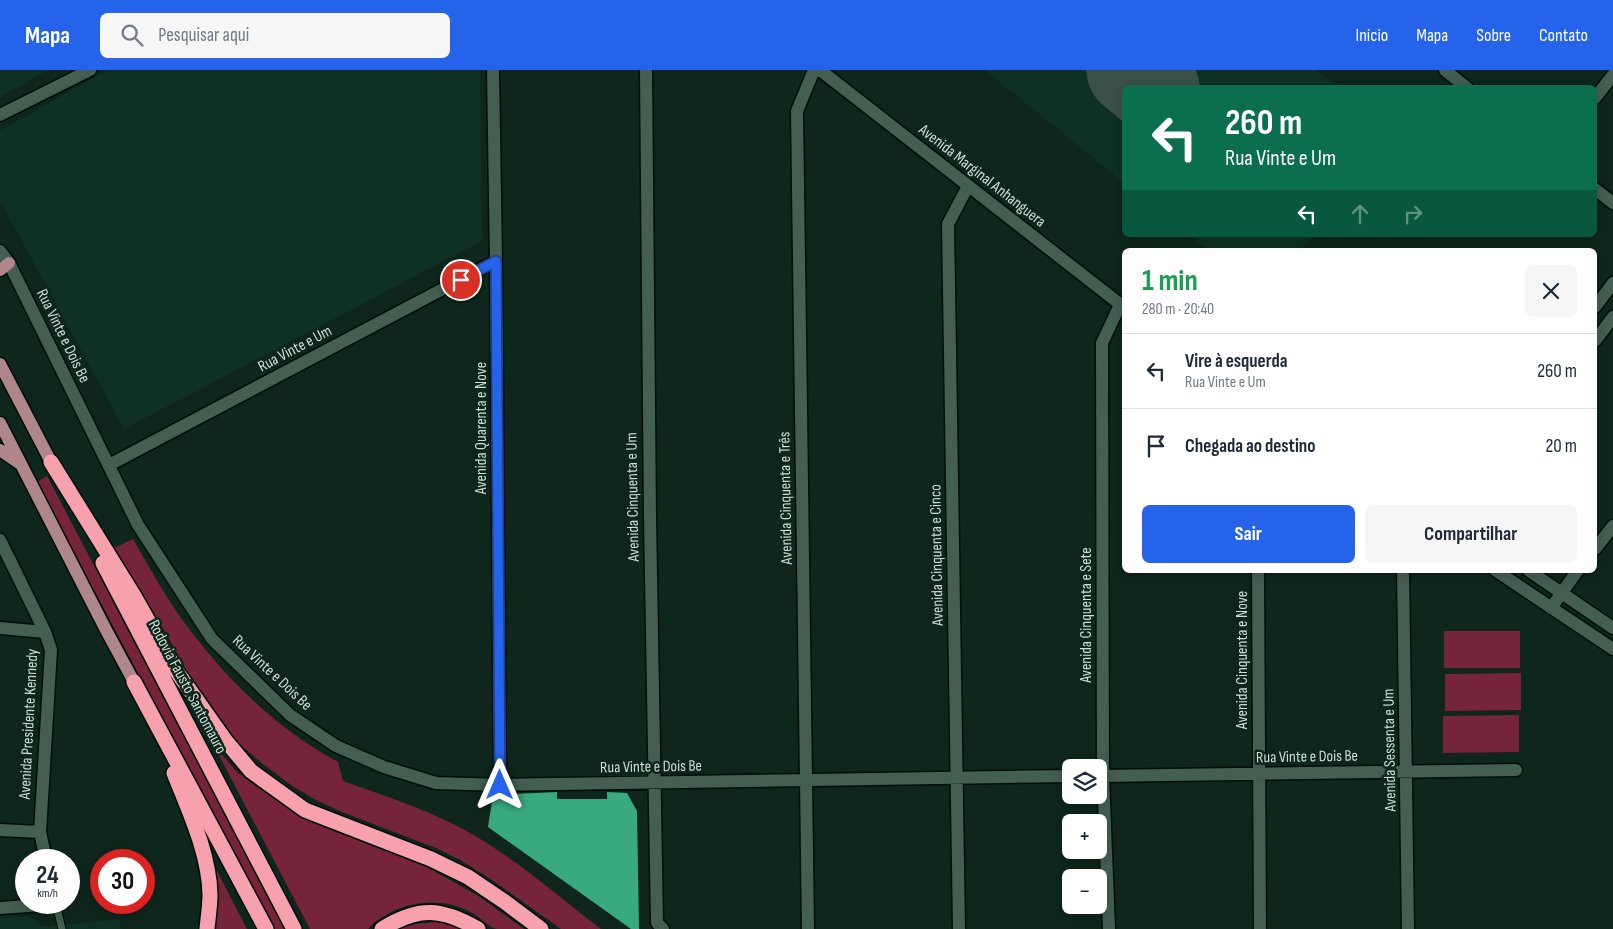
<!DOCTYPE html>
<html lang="pt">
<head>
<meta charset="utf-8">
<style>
	body { margin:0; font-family:"Sofia Sans Condensed",sans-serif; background:#f6f6f7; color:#1f2937; height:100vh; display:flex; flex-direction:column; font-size:19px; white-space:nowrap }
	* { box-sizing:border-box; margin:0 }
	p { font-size:16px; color:#747a83 }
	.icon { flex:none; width:28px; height:28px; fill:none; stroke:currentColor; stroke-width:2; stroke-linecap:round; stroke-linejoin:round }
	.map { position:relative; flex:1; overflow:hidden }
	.details { position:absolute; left:1122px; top:178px; width:475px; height:325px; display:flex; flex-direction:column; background:#fff; border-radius:8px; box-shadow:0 2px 12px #0003 }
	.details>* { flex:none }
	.hud { position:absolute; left:1122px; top:15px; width:475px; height:152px; border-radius:8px; box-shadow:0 2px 12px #0003; background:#0b6e4f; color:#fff; overflow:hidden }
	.tools { position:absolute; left:1062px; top:689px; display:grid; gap:10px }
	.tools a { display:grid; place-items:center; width:45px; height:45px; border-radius:8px; background:#fff; box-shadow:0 2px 12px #0003; font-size:25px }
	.speed { position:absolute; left:15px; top:779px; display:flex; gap:10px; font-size:25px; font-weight:700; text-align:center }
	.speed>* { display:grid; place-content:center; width:65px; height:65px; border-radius:50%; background:#fff; box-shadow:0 2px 12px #0003; line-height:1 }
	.speed small { font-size:12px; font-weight:400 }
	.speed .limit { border:8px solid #d22; background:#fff; color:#111 }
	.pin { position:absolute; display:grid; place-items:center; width:42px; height:42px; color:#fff; margin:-21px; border:2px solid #fff; border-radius:50%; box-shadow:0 1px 5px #0007 }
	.me { position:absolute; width:55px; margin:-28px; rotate:0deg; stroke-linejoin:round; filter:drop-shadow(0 0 4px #0008) }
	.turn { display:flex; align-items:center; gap:18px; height:105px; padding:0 20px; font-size:22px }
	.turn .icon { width:65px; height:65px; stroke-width:2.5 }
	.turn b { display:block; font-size:35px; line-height:42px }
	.lanes { display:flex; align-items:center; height:48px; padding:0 20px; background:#0003; justify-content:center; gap:25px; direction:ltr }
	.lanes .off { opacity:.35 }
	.round { display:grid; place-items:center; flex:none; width:52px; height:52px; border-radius:8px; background:#f6f6f7 }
	.summary { display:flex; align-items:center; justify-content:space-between; height:85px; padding:0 20px }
	h1 { font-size:30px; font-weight:700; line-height:38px; color:#1e9e55 }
	.action { display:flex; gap:10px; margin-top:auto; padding:10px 20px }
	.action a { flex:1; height:58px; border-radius:8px; background:#2563eb; color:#fff; font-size:20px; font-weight:700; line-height:58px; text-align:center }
	.action a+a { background:#f6f6f7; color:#1f2937 }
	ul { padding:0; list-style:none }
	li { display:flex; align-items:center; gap:15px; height:75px; padding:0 20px; border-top:1px solid #e0e1e3 }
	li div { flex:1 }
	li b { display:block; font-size:19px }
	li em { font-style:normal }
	header { display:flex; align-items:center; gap:30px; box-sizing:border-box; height:70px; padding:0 25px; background:#2563eb; color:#fff }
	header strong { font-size:24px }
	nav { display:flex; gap:28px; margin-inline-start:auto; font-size:18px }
	.search { width:350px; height:45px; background:#f6f6f7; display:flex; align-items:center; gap:12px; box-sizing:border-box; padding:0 18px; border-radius:8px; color:#747a83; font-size:19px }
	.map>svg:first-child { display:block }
	.built { fill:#0f3124 }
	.green { fill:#762439 }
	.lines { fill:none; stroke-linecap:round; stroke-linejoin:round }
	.runway { stroke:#3b5148; stroke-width:91 }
	.building { fill:#39aa80 }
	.service-casing { stroke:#000f07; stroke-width:9 }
	.minor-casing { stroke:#000f07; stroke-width:15 }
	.primary-casing { stroke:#000f07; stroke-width:15 }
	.motorway-casing { stroke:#000f07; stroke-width:18 }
	.service { stroke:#445e52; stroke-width:7 }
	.minor { stroke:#445e52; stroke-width:12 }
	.primary { stroke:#af868a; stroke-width:12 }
	.motorway { stroke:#f7a1af; stroke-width:15 }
	.route-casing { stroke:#184099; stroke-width:12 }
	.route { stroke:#2563eb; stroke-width:9 }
	.labels { text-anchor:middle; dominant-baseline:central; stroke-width:5; stroke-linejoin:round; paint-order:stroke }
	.street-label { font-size:16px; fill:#cfded7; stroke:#0e261c }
</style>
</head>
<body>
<header>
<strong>Mapa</strong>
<div class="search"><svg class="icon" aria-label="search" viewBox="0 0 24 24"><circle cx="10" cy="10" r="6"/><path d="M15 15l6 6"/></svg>Pesquisar aqui</div>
<nav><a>Início</a><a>Mapa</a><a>Sobre</a><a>Contato</a></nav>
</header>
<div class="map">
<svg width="1613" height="859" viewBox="0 0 1613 859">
	<rect width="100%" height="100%" fill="#0e261c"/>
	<path class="built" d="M0,0H49L0,27Z
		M107,0H480L482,171L124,359L0,131V61Z
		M985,0H1316L1338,17L1125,18V114Z
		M1189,165H1315L1301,180H1207Z
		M29,846L44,857L119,849L121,859H0V848Z"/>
	<path class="green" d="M47,406L285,859H273L37,412Z
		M133,469C151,500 168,532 190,560C229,612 280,661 338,692L343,711C382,725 423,738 461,758C512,785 555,824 601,859H561L492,810L462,791L436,778L342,742L314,729L291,715L263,694L237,672L217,649L196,618L114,478Z
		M1444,561H1520V598H1444Z
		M1521,603V640L1445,641V604Z
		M1519,645V682L1443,683V646Z
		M213,674L236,701L254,715L299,746L326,758L421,794L477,825L524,859C515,859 505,859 497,859C489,858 481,848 474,844C441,824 395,831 368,859H310Z
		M217,801L247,859H214L216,843Z
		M435,852L451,854L462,859H399L415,854Z"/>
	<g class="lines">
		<path class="runway" d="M1132,0L1154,18"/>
	</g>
	<path class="building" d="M557,722V729H607V722L627,723L637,741L639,859H631L488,757L493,725Z"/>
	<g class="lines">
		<defs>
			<path id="service" d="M56,834L62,859"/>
			<path id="minor" d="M493,0L496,191L500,715
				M646,0L650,447L657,853L663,859
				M820,0L1125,238
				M1445,0L1467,18
				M1595,28L1613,5
				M0,45L90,0
				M1595,119L1613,133
				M0,181L9,193L138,455L212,569L290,645L336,676L384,697L436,713L500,715L1071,706
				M1595,237L1613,213
				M1595,271L1613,247
				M109,395L496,191
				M0,470L45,562L51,580L40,762L46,790
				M1595,479L1613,456
				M1258,500L1260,859
				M1403,500L1408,859
				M1495,500L1613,579
				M1528,500L1613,558
				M1551,538L1578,500
				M0,558L45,562
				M1099,706L1516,700
				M0,760L40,762
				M0,838L56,834V832
				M808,859L797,41L814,0
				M959,859L948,154L968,116
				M1109,859L1103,706L1102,273L1120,235"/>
			<path id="primary" d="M0,200L9,193
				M0,294L51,392
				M0,353L106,560L134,612
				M0,380L19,393"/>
			<path id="motorway" d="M51,392L134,526L177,602L225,670L251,701L305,740L431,789L468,807L505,832L541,859
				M103,493L294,859
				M134,612L266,859
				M174,703C189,741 209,783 210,824C210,836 208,848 207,859
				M382,859C419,836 442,838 478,859"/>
		</defs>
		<use href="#service" class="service-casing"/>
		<use href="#minor" class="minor-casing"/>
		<use href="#primary" class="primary-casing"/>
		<use href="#motorway" class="motorway-casing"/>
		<use href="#service" class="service"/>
		<use href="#minor" class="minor"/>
		<use href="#primary" class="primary"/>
		<use href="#motorway" class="motorway"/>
	</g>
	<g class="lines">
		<defs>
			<path id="route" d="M461,210L496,191L500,715"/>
		</defs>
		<use href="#route" class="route-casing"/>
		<use href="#route" class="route"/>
	</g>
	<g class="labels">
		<g class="street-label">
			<text transform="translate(982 106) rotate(38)">Avenida Marginal Anhanguera</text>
			<text transform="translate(63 266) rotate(64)">Rua Vinte e Dois Be</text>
			<text transform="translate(295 279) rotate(-28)">Rua Vinte e Um</text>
			<text transform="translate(481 358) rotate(-90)">Avenida Quarenta e Nove</text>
			<text transform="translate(633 427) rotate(-91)">Avenida Cinquenta e Um</text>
			<text transform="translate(786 428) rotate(-91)">Avenida Cinquenta e Três</text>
			<text transform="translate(937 485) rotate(-91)">Avenida Cinquenta e Cinco</text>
			<text transform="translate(1086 545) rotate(-90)">Avenida Cinquenta e Sete</text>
			<text transform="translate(1242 590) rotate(-90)">Avenida Cinquenta e Nove</text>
			<text transform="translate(272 603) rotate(43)">Rua Vinte e Dois Be</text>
			<text transform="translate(187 617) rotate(62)">Rodovia Fausto Santomauro</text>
			<text transform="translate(29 654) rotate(-87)">Avenida Presidente Kennedy</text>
			<text transform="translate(1390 680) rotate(-91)">Avenida Sessenta e Um</text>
			<text transform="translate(1307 687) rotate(-1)">Rua Vinte e Dois Be</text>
			<text transform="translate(651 697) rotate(-1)">Rua Vinte e Dois Be</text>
		</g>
	</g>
</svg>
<div class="tools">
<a><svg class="icon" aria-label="layers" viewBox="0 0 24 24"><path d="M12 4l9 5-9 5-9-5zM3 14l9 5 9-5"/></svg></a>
<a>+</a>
<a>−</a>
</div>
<div class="speed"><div>24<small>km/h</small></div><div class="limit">30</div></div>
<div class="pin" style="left:461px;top:210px;background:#d93025"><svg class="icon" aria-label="arrive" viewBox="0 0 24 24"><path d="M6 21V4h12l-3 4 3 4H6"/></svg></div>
<svg class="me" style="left:500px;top:715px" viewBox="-20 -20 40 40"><path d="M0-17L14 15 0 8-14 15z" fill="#2563eb" stroke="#fff" stroke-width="4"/></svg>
<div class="hud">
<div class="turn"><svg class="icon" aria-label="left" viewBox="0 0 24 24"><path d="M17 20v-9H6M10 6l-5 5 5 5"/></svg><div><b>260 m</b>Rua Vinte e Um</div></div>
<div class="lanes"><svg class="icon" aria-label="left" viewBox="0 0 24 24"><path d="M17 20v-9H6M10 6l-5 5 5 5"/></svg><svg class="icon off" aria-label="ahead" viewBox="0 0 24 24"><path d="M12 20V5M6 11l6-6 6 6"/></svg><svg class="icon off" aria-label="right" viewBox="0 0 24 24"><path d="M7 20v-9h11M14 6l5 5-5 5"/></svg></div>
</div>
<section class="details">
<div class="summary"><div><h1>1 min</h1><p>280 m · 20:40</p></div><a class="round"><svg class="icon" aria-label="close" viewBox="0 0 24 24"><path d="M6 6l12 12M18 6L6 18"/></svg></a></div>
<ul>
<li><svg class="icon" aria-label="left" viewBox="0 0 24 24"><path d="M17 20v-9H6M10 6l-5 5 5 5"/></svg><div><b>Vire à esquerda</b><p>Rua Vinte e Um</p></div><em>260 m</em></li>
<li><svg class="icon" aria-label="arrive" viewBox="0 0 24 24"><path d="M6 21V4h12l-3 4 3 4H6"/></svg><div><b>Chegada ao destino</b></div><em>20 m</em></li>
</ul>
<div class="action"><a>Sair</a><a>Compartilhar</a></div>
</section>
</div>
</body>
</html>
